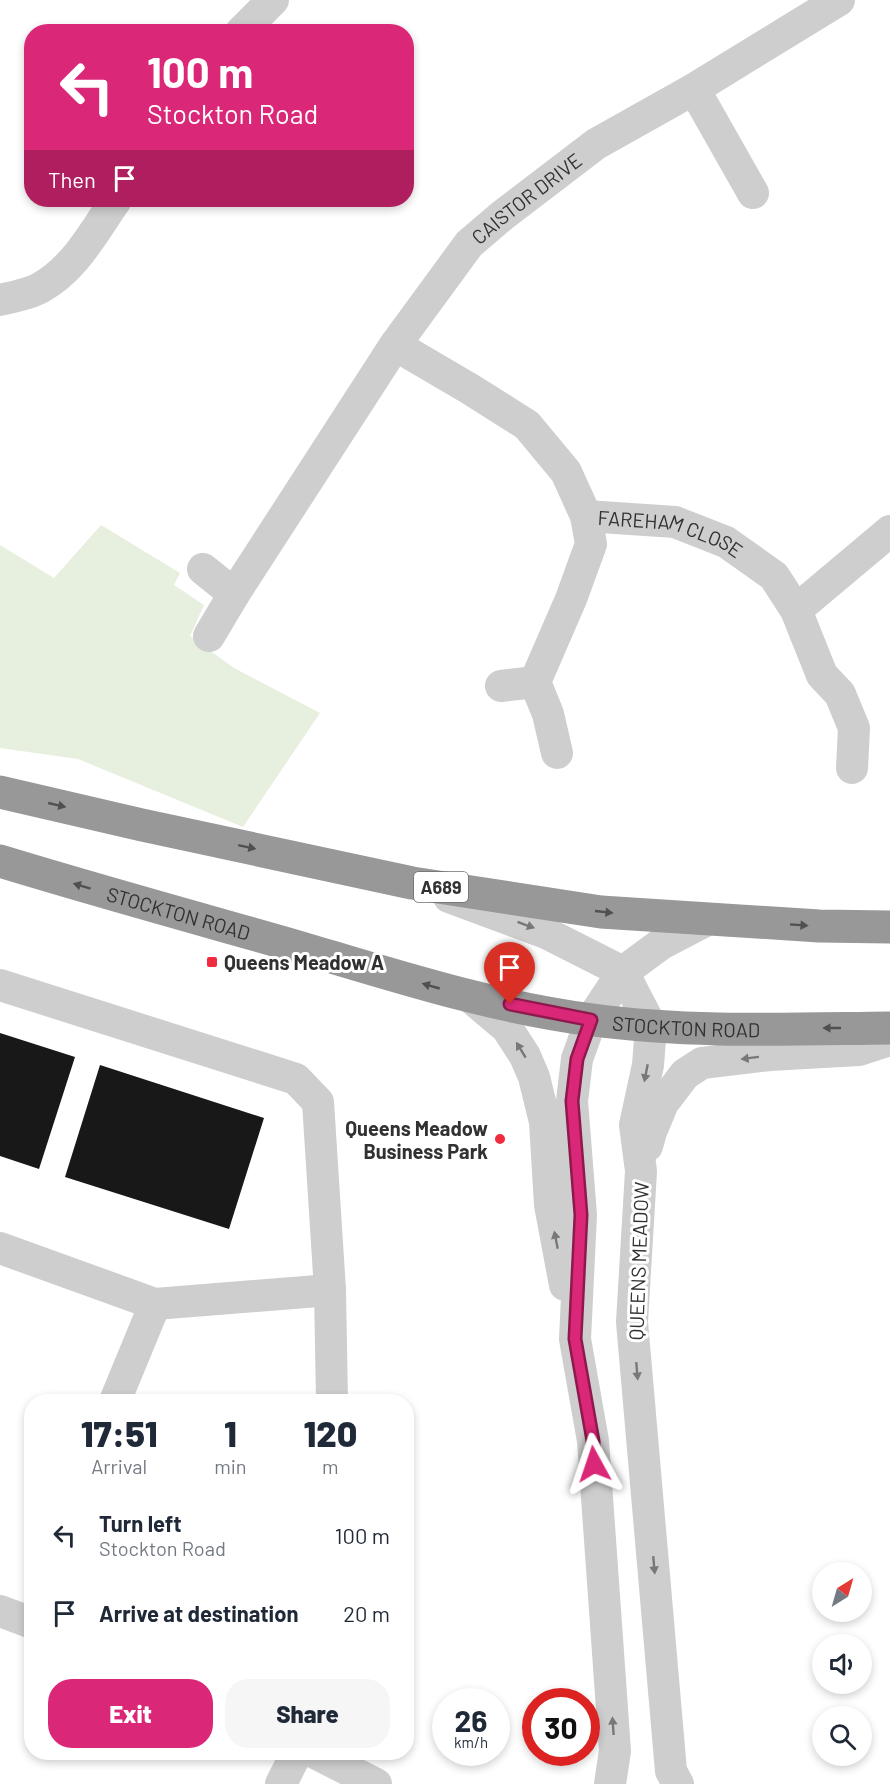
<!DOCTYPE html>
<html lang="en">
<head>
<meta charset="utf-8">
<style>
	body { margin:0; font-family:Barlow,sans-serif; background:#f6f6f7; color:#1f2937; height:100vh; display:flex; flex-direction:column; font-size:22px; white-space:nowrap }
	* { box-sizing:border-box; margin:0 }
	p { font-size:20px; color:#747a83 }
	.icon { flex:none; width:33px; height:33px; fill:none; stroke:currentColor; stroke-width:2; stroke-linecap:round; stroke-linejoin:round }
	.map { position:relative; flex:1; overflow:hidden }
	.details { position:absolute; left:24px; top:1394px; width:390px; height:366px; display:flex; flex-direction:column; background:#fff; border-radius:24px; box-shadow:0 3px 9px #0003 }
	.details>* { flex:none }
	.guide { position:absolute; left:24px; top:24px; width:390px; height:183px; border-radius:24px; box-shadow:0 3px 9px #0003; background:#db2777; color:#fff; overflow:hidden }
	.needle { width:39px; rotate:37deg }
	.tools { position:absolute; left:812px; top:1562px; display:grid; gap:12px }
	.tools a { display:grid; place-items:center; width:60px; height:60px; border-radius:50%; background:#fff; box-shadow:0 3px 9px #0003; font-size:30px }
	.speed { position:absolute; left:432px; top:1688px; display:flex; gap:12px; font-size:30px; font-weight:700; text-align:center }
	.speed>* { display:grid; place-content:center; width:78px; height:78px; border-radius:50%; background:#fff; box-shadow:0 3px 9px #0003; line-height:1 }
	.speed small { font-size:15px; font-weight:400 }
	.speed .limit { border:9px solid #d22; background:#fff; color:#111 }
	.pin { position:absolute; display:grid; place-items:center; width:51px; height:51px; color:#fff; margin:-62px -26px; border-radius:50% 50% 50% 0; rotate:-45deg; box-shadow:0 0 6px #0007 }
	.pin .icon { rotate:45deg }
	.me { position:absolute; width:66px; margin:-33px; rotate:355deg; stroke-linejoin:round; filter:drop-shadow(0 0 4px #0008) }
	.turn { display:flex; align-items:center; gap:21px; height:126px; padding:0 24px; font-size:27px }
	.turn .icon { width:78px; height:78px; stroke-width:2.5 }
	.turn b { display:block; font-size:42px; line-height:51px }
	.then { display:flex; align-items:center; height:57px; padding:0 24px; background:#0003; gap:12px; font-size:22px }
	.eta { display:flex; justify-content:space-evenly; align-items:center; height:102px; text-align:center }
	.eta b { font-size:36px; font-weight:800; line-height:42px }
	.primary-button { display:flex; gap:12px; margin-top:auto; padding:12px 24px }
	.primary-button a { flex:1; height:69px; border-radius:24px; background:#db2777; color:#fff; font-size:24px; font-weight:800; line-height:69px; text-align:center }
	.primary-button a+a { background:#f6f6f7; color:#1f2937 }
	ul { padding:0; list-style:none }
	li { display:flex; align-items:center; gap:18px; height:78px; padding:0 24px }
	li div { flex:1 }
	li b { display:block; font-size:22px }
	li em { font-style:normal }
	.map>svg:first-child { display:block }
	.green { fill:#e7efdf }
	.building { fill:#181818 }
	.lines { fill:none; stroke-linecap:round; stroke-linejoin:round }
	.minor { stroke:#cecece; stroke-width:32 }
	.highway { stroke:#989898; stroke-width:33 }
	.oneway { fill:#505050 }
	.oneway2 { fill:#787878 }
	.route-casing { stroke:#8e194d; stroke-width:15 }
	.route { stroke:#db2777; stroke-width:10 }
	.poi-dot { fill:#f12a3d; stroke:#fff; stroke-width:2 }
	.labels { text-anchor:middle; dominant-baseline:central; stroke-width:6; stroke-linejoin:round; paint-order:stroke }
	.shield { fill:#fff; stroke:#6f6f6f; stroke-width:1.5 }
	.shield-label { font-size:18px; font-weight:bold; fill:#313131 }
	.street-label { font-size:20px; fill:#313131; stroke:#fff }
	.poi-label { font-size:20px; font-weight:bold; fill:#313131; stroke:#fff; text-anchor:start }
</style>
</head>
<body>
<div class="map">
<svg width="890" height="1784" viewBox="0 0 890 1784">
	<rect width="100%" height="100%" fill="#fff"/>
	<path class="green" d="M101,525L180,573L174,585L204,605L190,636L234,668L320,713L243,827L78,759L0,748V545L54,578Z"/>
	<path class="building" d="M0,1033L75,1057L39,1169L0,1156Z
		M100,1065L264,1118L229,1229L65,1177Z
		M503,1134V1143L497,1144L496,1135Z"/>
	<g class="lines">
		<g class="minor">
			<path d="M241,32L273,0"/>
			<path d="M694,89L753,193"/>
			<path d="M0,300C13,297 29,294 40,288C76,268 94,231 116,200"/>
			<path d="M395,345L470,389L527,425L566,472L586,516L591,544L571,599L535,682"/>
			<path id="s1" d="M586,516L675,522L726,542L774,576L796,610L822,675L840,694L854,728L852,768"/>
			<path d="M203,569L234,594"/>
			<path d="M796,610L890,531"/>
			<path id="s2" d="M209,636L234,594L395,345L469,244L503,215L596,144L694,89L839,0"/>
			<path d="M501,686L535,682L548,714L557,753"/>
			<path d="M449,897L546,933L623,972L651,1026L648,1065L635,1125L641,1171L632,1322L671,1771L678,1784"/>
			<path d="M0,985L296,1079L318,1102L330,1290L332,1401"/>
			<path d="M469,996L507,1028L525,1056L534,1077L545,1122L550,1205L565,1285"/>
			<path d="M647,1146L651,1132L663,1103L685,1074L702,1063L770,1055L859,1050L890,1040"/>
			<path d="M0,1248L155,1304L330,1290"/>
			<path d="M115,1401L155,1304"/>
			<path d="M0,1611L32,1623"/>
			<path d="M313,1752L376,1784"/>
			<path d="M281,1784L297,1752"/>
			<path d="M610,1784L615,1751L593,1441L575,1339L581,1215L572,1101L577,1059L591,1020L623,972L661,944L707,920"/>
		</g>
		<g class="highway">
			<path d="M0,792L142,825L412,883L601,912L819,926L890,927"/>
			<path id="s3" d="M0,861C98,891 197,918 295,946C393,975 491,1007 593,1020C691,1033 791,1029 890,1028"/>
		</g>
	</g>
	<defs><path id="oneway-solid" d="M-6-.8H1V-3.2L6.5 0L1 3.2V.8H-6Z" transform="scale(1.5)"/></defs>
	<g class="oneway">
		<use href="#oneway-solid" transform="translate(57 805) rotate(13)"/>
		<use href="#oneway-solid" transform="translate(247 847) rotate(12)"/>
		<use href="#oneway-solid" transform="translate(82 886) rotate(-163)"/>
		<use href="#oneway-solid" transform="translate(604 912) rotate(6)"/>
		<use href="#oneway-solid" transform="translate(799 925) rotate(4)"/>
		<use href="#oneway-solid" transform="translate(431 986) rotate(-164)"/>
		<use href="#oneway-solid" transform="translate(832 1028) rotate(180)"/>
	</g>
	<g class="oneway2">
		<use href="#oneway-solid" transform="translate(526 925) rotate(20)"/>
		<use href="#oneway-solid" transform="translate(521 1050) rotate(-121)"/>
		<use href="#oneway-solid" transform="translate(750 1058) rotate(173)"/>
		<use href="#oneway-solid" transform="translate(646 1073) rotate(101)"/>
		<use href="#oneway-solid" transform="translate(556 1240) rotate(-101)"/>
		<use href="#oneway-solid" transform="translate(637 1371) rotate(85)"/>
		<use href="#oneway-solid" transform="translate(654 1565) rotate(85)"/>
		<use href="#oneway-solid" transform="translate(613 1726) rotate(-94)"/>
	</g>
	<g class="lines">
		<defs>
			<path id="route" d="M510,1004L591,1020L577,1059L572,1101L581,1215L575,1339L593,1441L594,1464"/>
		</defs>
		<use href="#route" class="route-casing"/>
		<use href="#route" class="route"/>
	</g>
	<g class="poi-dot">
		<rect x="206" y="956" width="12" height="12" rx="3"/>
		<circle cx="500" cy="1139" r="6"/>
	</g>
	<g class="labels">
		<rect class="shield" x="414" y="872" width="54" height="30" rx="4.5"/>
		<g class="shield-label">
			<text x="441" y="887">A689</text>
		</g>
		<g class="street-label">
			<text stroke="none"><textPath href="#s2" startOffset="544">CAISTOR DRIVE</textPath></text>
			<text stroke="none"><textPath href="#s1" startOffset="87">FAREHAM CLOSE</textPath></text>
			<text stroke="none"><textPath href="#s3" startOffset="186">STOCKTON ROAD</textPath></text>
			<text stroke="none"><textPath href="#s3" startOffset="708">STOCKTON ROAD</textPath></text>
			<text transform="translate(638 1261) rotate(-88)">QUEENS MEADOW</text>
		</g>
		<g class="poi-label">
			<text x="224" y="962">Queens Meadow A</text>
			<text x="488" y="1128" text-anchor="end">Queens Meadow<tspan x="488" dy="23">Business Park</tspan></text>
		</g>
	</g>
</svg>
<div class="tools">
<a><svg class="needle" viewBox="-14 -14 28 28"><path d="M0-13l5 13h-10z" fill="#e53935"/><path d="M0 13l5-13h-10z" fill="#747a83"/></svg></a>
<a><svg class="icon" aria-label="sound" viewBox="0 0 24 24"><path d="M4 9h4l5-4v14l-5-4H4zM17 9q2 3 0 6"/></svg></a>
<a><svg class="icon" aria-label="search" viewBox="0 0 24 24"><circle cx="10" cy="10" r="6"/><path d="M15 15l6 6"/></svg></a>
</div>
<div class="speed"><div>26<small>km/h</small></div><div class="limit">30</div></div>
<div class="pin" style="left:510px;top:1004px;background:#d93025"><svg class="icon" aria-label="arrive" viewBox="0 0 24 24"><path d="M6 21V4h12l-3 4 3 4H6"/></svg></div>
<svg class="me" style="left:594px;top:1464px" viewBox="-20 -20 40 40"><path d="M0-17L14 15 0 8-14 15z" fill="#db2777" stroke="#fff" stroke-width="4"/></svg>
<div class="guide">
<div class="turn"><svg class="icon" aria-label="left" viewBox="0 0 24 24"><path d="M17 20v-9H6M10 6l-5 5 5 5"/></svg><div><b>100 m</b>Stockton Road</div></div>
<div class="then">Then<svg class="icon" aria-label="arrive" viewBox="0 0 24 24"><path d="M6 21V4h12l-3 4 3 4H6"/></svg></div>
</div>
<section class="details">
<div class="eta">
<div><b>17:51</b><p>Arrival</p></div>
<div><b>1</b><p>min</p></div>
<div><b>120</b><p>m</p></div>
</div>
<ul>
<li><svg class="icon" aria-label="left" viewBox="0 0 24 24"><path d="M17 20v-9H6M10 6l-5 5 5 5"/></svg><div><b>Turn left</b><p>Stockton Road</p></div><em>100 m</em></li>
<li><svg class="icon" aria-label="arrive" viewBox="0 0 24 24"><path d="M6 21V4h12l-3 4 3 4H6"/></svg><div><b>Arrive at destination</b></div><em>20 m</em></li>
</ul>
<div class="primary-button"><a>Exit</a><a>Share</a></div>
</section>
</div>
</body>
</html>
